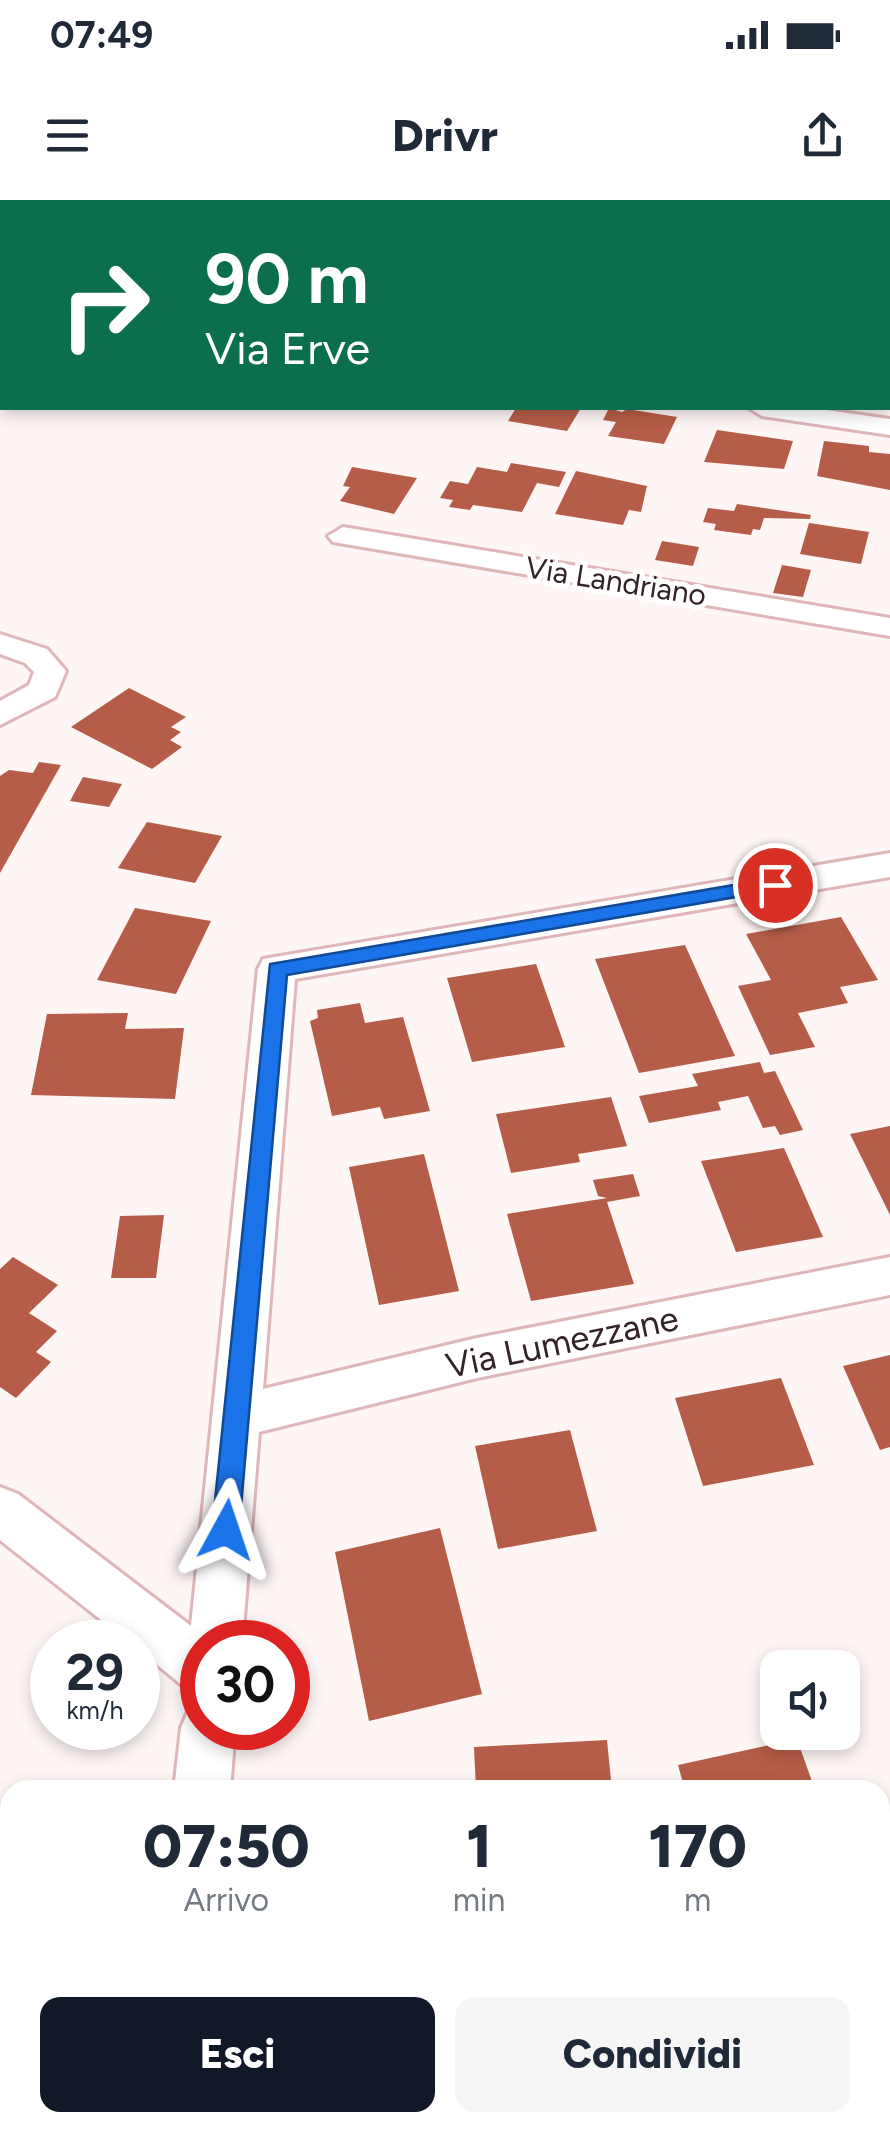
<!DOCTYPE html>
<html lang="it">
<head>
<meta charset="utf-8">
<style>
	body { margin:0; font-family:Figtree,sans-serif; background:#f6f6f7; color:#1f2937; height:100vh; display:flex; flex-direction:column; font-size:38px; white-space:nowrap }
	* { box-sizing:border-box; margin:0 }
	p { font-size:32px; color:#747a83 }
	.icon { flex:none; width:55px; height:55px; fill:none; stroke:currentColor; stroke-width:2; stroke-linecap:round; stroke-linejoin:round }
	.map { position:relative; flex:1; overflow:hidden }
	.details { position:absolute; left:0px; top:1580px; width:890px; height:352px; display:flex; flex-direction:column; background:#fff; border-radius:30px 30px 0 0; box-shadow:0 5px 15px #0003 }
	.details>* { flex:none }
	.banner { position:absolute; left:0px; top:0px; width:890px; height:210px; box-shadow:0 5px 15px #0003; background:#0b6e4f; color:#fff; overflow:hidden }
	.buttons { position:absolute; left:760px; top:1450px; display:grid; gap:20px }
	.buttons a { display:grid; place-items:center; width:100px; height:100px; border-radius:20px; background:#fff; box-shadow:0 5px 15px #0003; font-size:50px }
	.speed { position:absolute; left:30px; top:1420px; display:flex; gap:20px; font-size:50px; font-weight:700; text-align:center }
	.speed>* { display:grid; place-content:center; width:130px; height:130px; border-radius:50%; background:#fff; box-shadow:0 5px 15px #0003; line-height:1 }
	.speed small { font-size:25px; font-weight:400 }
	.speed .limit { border:15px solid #d22; background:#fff; color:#111 }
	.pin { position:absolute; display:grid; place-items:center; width:85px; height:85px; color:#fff; margin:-42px; border:5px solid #fff; border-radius:50%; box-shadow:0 2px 10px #0007 }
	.me { position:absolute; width:110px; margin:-55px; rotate:5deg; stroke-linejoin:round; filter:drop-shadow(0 0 8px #0008) }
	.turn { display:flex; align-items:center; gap:35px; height:210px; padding:0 40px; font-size:45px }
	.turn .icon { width:130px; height:130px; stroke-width:2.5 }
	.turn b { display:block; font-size:70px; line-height:85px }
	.eta { display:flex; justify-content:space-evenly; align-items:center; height:170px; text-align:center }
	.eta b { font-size:60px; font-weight:800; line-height:70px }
	.cta { display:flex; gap:20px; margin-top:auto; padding:20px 40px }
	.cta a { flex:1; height:115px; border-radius:20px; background:#111827; color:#fff; font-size:40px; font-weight:800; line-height:115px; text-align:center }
	.cta a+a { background:#f6f6f7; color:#1f2937 }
	.status { display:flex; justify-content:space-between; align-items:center; height:70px; padding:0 50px; background:#fff; direction:ltr }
	.status svg { height:28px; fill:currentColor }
	header { display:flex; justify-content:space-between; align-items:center; height:130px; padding:0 40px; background:#fff; font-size:45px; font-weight:800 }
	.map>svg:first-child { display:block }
	.forest { fill:#f6b689 }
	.building { fill:#b55d48 }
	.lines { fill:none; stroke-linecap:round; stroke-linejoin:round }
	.street-casing { stroke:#e0b6b9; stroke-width:6 }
	.street { fill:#fff; fill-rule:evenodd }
	.route { fill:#1a73e8; stroke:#114b97; stroke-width:2.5 }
	.labels { text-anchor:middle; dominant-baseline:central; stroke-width:10; stroke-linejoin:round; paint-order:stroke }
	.far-street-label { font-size:30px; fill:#342325; stroke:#fff }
	.street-label { font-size:35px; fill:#342325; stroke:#fff }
</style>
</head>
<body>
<div class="status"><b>07:49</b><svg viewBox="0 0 49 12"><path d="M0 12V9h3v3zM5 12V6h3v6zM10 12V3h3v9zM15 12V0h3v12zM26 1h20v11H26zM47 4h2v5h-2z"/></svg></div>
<header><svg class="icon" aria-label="menu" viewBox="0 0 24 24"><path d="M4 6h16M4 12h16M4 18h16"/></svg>Drivr<svg class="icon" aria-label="share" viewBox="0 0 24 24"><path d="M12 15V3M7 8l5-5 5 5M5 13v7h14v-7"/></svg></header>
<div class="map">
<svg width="890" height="1931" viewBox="0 0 890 1931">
	<rect width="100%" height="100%" fill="#fef5f5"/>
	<path class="forest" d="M170,0H624V2H174Z"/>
	<path class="building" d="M516,208H581L567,231L508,221Z
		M609,208L622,212L627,209L677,217L664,244L608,236L616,222L603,220Z
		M717,230L793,241L784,269L704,262Z
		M824,241L869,246V252L890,254V290L817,276Z
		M511,263L566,272L559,287L537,283L522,312L473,305L470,310L449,307L453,300L440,298L450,281L468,284L477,267L507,272Z
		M352,267L417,278L394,314L340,301L350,287L343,286Z
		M576,271L647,286L641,312L629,310L623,325L555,314Z
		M737,304L811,315L810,319L764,318L760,330L753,329L751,335L714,330L716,324L703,322L708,308L734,311Z
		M809,323L869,332L861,364L800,354Z
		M662,341L699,347L693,366L655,360Z
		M782,365L811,370L803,397L773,393Z
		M129,488L186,517L171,527L181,532L170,540L182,547L152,569L71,527Z
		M39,562L61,565L0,673V576L9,570L33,573Z
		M83,577L122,584L109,607L70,601Z
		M147,622L222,636L195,683L118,668Z
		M135,708L211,721L176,794L97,780Z
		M841,717L878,780L840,787L848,803L798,813L815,847L770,855L738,786L771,780L746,734Z
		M685,745L735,856L639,873L595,759Z
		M536,764L565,847L472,862L447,778Z
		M360,803L365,823L403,817L430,911L384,919L380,907L332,916L310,821L318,818L317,810Z
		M128,813L125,829L184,828L175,899L31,895L47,814Z
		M760,862L764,873L775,871L803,930L780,935L775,926L763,928L748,896L718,902L721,910L649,923L639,896L698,886L692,874Z
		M611,897L627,946L578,954L580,962L511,973L496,914Z
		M890,926V1015L850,934Z
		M784,948L823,1037L736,1052L701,961Z
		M424,954L459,1091L379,1105L349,967Z
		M633,974L640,996L607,1002L634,1084L531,1101L507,1014L607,998L598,996L593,980Z
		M164,1015L156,1078H111L120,1016Z
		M13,1057L58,1085L29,1113L57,1131L36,1152L51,1162L16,1198L0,1187V1069Z
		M890,1155V1247L880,1250L843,1166Z
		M781,1178L814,1265L703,1286L675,1198Z
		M570,1230L597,1331L498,1349L475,1246Z
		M440,1328L482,1494L369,1521L335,1352Z
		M797,1539L815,1590H685L678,1565Z
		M607,1540L612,1590H476L474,1547Z
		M0,1632L10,1642V1701L0,1713Z
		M10,1732V1811L0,1804V1747Z"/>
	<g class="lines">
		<defs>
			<path id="street" d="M749,208H812L890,219V235L762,216Z
				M343,327L890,418V436L333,342L328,336Z
				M0,434L47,449L66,471L55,497L0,525V501L29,485L34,472L25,463L0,454Z
				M890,653V677L295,779L263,1189L477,1138L890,1057V1095L477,1178L259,1232L242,1442H202V1493L183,1486L138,1449V1442H129L0,1340V1287L18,1294L191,1426L258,769L263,759Z
				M202,1503V1528H235L230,1590H174L181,1528L189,1509Z
				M149,1922H211L210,1931H148Z
				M718,1922H796L799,1931H721Z"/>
		</defs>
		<use href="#street" class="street-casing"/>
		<use href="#street" class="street"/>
	</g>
	<path class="route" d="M775,678L785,685L782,689L287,775L239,1330L235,1338L226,1342L216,1338L212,1330L270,764Z"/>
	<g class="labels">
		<g class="far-street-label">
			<text transform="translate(616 381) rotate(9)">Via Landriano</text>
		</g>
		<g class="street-label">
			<text transform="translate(562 1142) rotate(-12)">Via Lumezzane</text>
		</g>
	</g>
</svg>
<div class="buttons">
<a><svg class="icon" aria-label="sound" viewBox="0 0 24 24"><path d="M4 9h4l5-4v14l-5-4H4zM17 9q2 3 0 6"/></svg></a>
</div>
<div class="speed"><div>29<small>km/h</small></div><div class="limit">30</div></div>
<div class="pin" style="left:775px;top:685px;background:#d93025"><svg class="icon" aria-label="arrive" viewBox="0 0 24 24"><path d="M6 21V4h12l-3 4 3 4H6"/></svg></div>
<svg class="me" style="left:226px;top:1330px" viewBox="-20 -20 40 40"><path d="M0-17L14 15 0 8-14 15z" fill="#1a73e8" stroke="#fff" stroke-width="4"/></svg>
<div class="banner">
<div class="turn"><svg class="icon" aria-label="right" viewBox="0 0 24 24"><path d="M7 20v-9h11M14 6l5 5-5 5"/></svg><div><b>90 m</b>Via Erve</div></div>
</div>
<section class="details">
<div class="eta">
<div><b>07:50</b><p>Arrivo</p></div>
<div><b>1</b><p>min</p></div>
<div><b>170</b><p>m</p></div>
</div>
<div class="cta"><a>Esci</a><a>Condividi</a></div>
</section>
</div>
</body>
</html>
